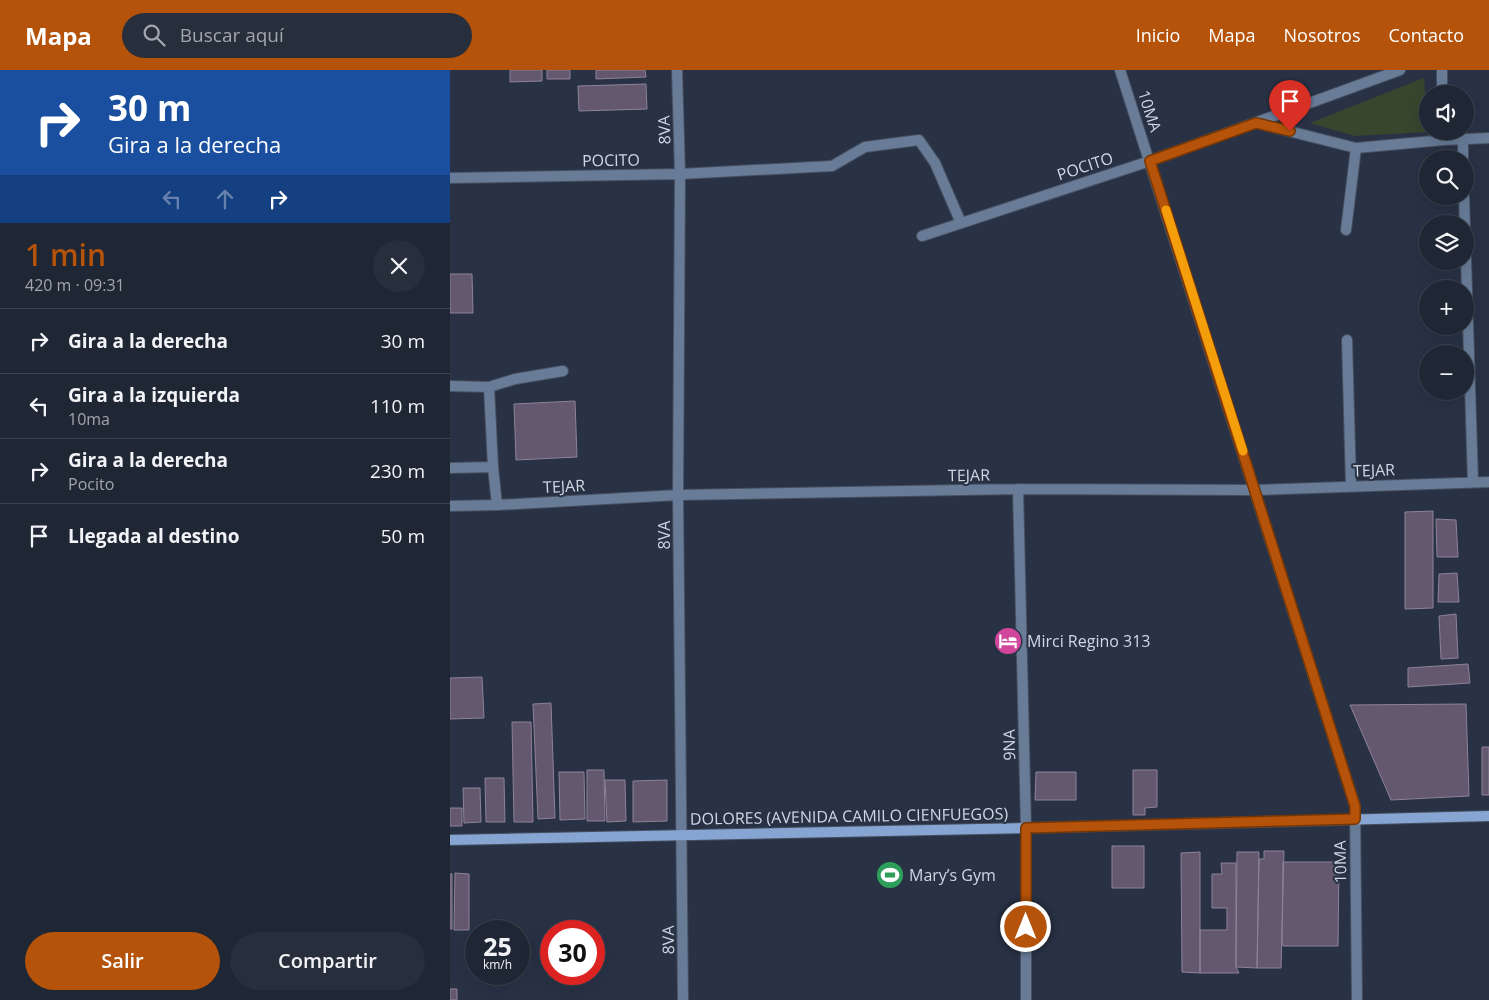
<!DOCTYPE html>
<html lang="es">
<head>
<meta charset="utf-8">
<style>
	body { margin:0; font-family:"Open Sans",sans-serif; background:#272e3c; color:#f1f3f6; height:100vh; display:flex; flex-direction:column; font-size:19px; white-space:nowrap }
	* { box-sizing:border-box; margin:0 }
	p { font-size:16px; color:#a1a5ac }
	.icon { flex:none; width:28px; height:28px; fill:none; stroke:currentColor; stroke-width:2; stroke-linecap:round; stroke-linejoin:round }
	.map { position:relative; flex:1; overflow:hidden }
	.drawer { display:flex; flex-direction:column; background:#1f2634; width:450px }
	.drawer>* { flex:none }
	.guide { background:#1a4fa0; color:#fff; overflow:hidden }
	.buttons { position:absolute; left:969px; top:15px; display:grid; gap:10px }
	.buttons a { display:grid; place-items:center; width:55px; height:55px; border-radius:50%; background:#1f2634; box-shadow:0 5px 20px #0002,0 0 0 1px #3c434f; font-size:25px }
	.speed { position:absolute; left:15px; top:850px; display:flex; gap:10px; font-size:25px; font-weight:700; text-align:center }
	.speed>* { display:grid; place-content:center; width:65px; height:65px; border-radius:50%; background:#1f2634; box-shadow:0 5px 20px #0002,0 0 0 1px #3c434f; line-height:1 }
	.speed small { font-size:12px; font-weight:400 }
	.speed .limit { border:8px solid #d22; background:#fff; color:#111 }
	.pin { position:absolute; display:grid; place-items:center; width:42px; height:42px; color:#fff; margin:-51px -21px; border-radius:50% 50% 50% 0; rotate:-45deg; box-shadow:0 0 5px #0007 }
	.pin .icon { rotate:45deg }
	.me { position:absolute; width:55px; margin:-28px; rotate:0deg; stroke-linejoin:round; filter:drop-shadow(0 0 4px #0008) }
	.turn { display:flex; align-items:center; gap:18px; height:105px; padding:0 25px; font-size:22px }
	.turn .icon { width:65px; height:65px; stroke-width:2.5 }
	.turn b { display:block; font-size:35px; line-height:42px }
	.lanes { display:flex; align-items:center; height:48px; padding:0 25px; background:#0003; justify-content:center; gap:25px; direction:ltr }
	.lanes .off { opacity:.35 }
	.round { display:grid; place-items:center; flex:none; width:52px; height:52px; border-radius:26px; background:#272e3c }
	.overview { display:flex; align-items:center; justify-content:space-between; height:85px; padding:0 25px }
	h1 { font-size:30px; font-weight:600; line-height:38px; color:#b45309 }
	.primary-button { display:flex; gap:10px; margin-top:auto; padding:10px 25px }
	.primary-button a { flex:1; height:58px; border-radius:30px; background:#b45309; color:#fff; font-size:20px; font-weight:600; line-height:58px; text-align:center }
	.primary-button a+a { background:#272e3c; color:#f1f3f6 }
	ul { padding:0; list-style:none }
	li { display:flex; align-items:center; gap:15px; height:65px; padding:0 25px; border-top:1px solid #3c434f }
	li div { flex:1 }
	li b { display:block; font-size:19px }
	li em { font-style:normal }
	header { display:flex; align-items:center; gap:30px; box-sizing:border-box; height:70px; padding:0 25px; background:#b45309; color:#fff }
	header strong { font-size:24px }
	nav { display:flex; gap:28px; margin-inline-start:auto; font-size:18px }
	.search { width:350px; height:45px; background:#272e3c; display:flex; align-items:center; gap:12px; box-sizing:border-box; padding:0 18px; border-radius:28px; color:#a1a5ac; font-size:19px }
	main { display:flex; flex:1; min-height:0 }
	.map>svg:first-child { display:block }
	.green { fill:#39462e }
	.building { fill:#63586d; stroke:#8e8299 }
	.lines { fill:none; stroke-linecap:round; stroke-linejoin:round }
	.lane-casing { stroke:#475061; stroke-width:12 }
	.street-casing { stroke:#475061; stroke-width:12 }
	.secondary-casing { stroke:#475061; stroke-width:12 }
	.lane { stroke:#687c98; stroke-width:10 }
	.street { stroke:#687c98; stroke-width:10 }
	.secondary { stroke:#86a5d2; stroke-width:10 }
	.route-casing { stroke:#753606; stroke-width:12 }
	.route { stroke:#b45309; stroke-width:9 }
	.slow { stroke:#f59e0b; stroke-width:9 }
	.labels { text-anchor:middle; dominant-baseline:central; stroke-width:4; stroke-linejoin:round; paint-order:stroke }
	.street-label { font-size:16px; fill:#d0d6e2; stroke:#293245 }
	.poi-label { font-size:16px; fill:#d0d6e2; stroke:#293245; text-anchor:start }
</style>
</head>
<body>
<header>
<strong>Mapa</strong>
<div class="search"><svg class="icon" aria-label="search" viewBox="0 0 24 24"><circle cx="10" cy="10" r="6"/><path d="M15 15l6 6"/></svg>Buscar aquí</div>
<nav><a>Inicio</a><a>Mapa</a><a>Nosotros</a><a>Contacto</a></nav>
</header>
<main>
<section class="drawer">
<div class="guide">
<div class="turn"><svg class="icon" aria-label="right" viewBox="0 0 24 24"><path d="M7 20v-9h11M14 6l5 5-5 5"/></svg><div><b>30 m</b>Gira a la derecha</div></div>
<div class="lanes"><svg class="icon off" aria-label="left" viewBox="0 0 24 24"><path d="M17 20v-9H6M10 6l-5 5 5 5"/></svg><svg class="icon off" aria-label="ahead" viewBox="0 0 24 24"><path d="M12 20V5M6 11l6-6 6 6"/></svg><svg class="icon" aria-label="right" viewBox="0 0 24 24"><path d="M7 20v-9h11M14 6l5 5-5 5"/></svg></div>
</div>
<div class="overview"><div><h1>1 min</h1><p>420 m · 09:31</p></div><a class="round"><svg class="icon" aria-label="close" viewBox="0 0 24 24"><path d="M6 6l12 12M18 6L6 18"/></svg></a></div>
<ul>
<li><svg class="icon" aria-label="right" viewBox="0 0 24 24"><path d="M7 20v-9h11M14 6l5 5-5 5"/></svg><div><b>Gira a la derecha</b></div><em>30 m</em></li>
<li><svg class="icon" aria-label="left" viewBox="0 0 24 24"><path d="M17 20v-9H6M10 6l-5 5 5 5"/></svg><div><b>Gira a la izquierda</b><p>10ma</p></div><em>110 m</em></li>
<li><svg class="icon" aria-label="right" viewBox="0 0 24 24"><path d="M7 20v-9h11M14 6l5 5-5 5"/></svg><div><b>Gira a la derecha</b><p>Pocito</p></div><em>230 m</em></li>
<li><svg class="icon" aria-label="arrive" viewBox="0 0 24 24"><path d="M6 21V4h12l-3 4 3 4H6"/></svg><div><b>Llegada al destino</b></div><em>50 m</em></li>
</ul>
<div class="primary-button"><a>Salir</a><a>Compartir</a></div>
</section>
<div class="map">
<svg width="1039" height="930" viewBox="0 0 1039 930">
	<rect width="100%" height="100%" fill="#293245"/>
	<path class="green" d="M974,8L978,62L905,66L860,53Z"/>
	<path class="building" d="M60,0H92V11L60,12Z
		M97,0H120V9H97Z
		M146,0H195L196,7L146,9Z
		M196,14L197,39L129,41L128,16Z
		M0,204H22L23,243H0Z
		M125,331L127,387L66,390L64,334Z
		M983,441V538L955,539V442Z
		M986,449L1006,450L1008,487H987Z
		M1007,503L1009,532H988L989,504Z
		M1006,544L1008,588L991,589L989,546Z
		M1018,594L1020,613L958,617V598Z
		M32,607L34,648L0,649V608Z
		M101,633L105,748L88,749L83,634Z
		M1016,634L1019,726L941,730L900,635Z
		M62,652H81L83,752H64Z
		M1032,677H1039V725H1032Z
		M137,700H154L155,751H137Z
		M683,700H707V737L695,738V745H683Z
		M109,702H134L135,749L110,750Z
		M586,702H626V730H585Z
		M35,708H54L55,752H36Z
		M155,710H175L176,751L157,752Z
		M217,710V751L183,752V711Z
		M13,718H30L31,752L14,753Z
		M0,738H12V756H0Z
		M662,776H694V818H662Z
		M814,781H834L831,898H807L809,789H814Z
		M750,782V903L732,902L731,783Z
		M787,782H809L807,898L786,897Z
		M833,792H889L888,876H833L832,872Z
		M771,793H786V897L789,903H750V860H777V838H762V804H772Z
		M5,803L19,804V860H4Z
		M0,804H2V859H0Z
		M0,919H7V930H0Z"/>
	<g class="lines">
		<defs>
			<path id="lane" d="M382,96L415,77L469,70L485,93L511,153
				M0,316L39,317L65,309L113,301
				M39,317L43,397L47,435
				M0,398L43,397"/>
			<path id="street" d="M227,0L230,104L228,425L233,930
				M670,0L905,736L907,930
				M992,0V24
				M807,53L906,78L994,70
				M993,61L994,70L1039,68
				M1013,68V89
				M0,108L230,104L382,96
				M1014,126L1023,412
				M896,160L906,78
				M472,166L700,91L950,0
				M897,270L901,415
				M568,419L576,758V930
				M0,436L47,435L228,425L568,419L805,420L1039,412"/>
			<path id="secondary" d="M0,770L576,758L1039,746"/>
		</defs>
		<use href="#lane" class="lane-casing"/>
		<use href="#street" class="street-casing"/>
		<use href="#secondary" class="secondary-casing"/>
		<use href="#lane" class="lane"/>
		<use href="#street" class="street"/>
		<use href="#secondary" class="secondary"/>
	</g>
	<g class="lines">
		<defs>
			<path id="route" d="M576,857V758L905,749V736L700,91L806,53L840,61"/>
		</defs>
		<use href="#route" class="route-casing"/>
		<use href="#route" class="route"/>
		<path class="slow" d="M716,140L793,381"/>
	</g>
	<defs>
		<symbol id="hotel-disc" viewBox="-11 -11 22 22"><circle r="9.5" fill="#d1479c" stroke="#293245"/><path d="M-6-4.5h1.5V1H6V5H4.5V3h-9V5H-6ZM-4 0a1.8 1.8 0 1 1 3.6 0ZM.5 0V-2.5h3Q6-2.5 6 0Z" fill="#fff"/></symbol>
		<symbol id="stadium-disc" viewBox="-11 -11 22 22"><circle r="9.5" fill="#2e9e5b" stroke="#293245"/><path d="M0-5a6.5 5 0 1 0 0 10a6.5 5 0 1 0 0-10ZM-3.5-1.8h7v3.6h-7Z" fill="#fff"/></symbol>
	</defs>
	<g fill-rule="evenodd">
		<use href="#hotel-disc" x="542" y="555" width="32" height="32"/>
		<use href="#stadium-disc" x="424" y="789" width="32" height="32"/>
	</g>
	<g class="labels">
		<g class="street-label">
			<text transform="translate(700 41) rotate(72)">10MA</text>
			<text transform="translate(214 60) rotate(-92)">8VA</text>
			<text transform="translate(161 90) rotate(-1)">POCITO</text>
			<text transform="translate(635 96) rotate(-18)">POCITO</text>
			<text transform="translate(924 400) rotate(-2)">TEJAR</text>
			<text transform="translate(519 405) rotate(-1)">TEJAR</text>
			<text transform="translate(114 416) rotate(-3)">TEJAR</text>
			<text transform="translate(214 465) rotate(-90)">8VA</text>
			<text transform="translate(559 675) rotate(-91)">9NA</text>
			<text transform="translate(399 746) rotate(-1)">DOLORES (AVENIDA CAMILO CIENFUEGOS)</text>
			<text transform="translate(890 792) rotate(-91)">10MA</text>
			<text transform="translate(218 870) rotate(-91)">8VA</text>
		</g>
		<g class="poi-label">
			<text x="577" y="571">Mirci Regino 313</text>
			<text x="459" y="805">Mary’s Gym</text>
		</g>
	</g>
</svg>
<div class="buttons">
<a><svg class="icon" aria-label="sound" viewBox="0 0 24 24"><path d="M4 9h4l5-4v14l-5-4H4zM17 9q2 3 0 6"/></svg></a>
<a><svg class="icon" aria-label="search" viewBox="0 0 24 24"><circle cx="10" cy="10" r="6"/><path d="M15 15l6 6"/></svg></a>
<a><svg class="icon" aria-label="layers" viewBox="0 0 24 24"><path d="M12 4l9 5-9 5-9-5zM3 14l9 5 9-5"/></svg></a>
<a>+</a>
<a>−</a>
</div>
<div class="speed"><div>25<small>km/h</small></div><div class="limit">30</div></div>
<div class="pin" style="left:840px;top:61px;background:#d93025"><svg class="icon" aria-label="arrive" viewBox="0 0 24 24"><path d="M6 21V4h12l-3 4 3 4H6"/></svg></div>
<svg class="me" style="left:576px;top:857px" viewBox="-20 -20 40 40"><circle r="17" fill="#b45309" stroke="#fff" stroke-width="3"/><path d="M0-11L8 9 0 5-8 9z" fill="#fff"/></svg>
</div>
</main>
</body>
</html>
